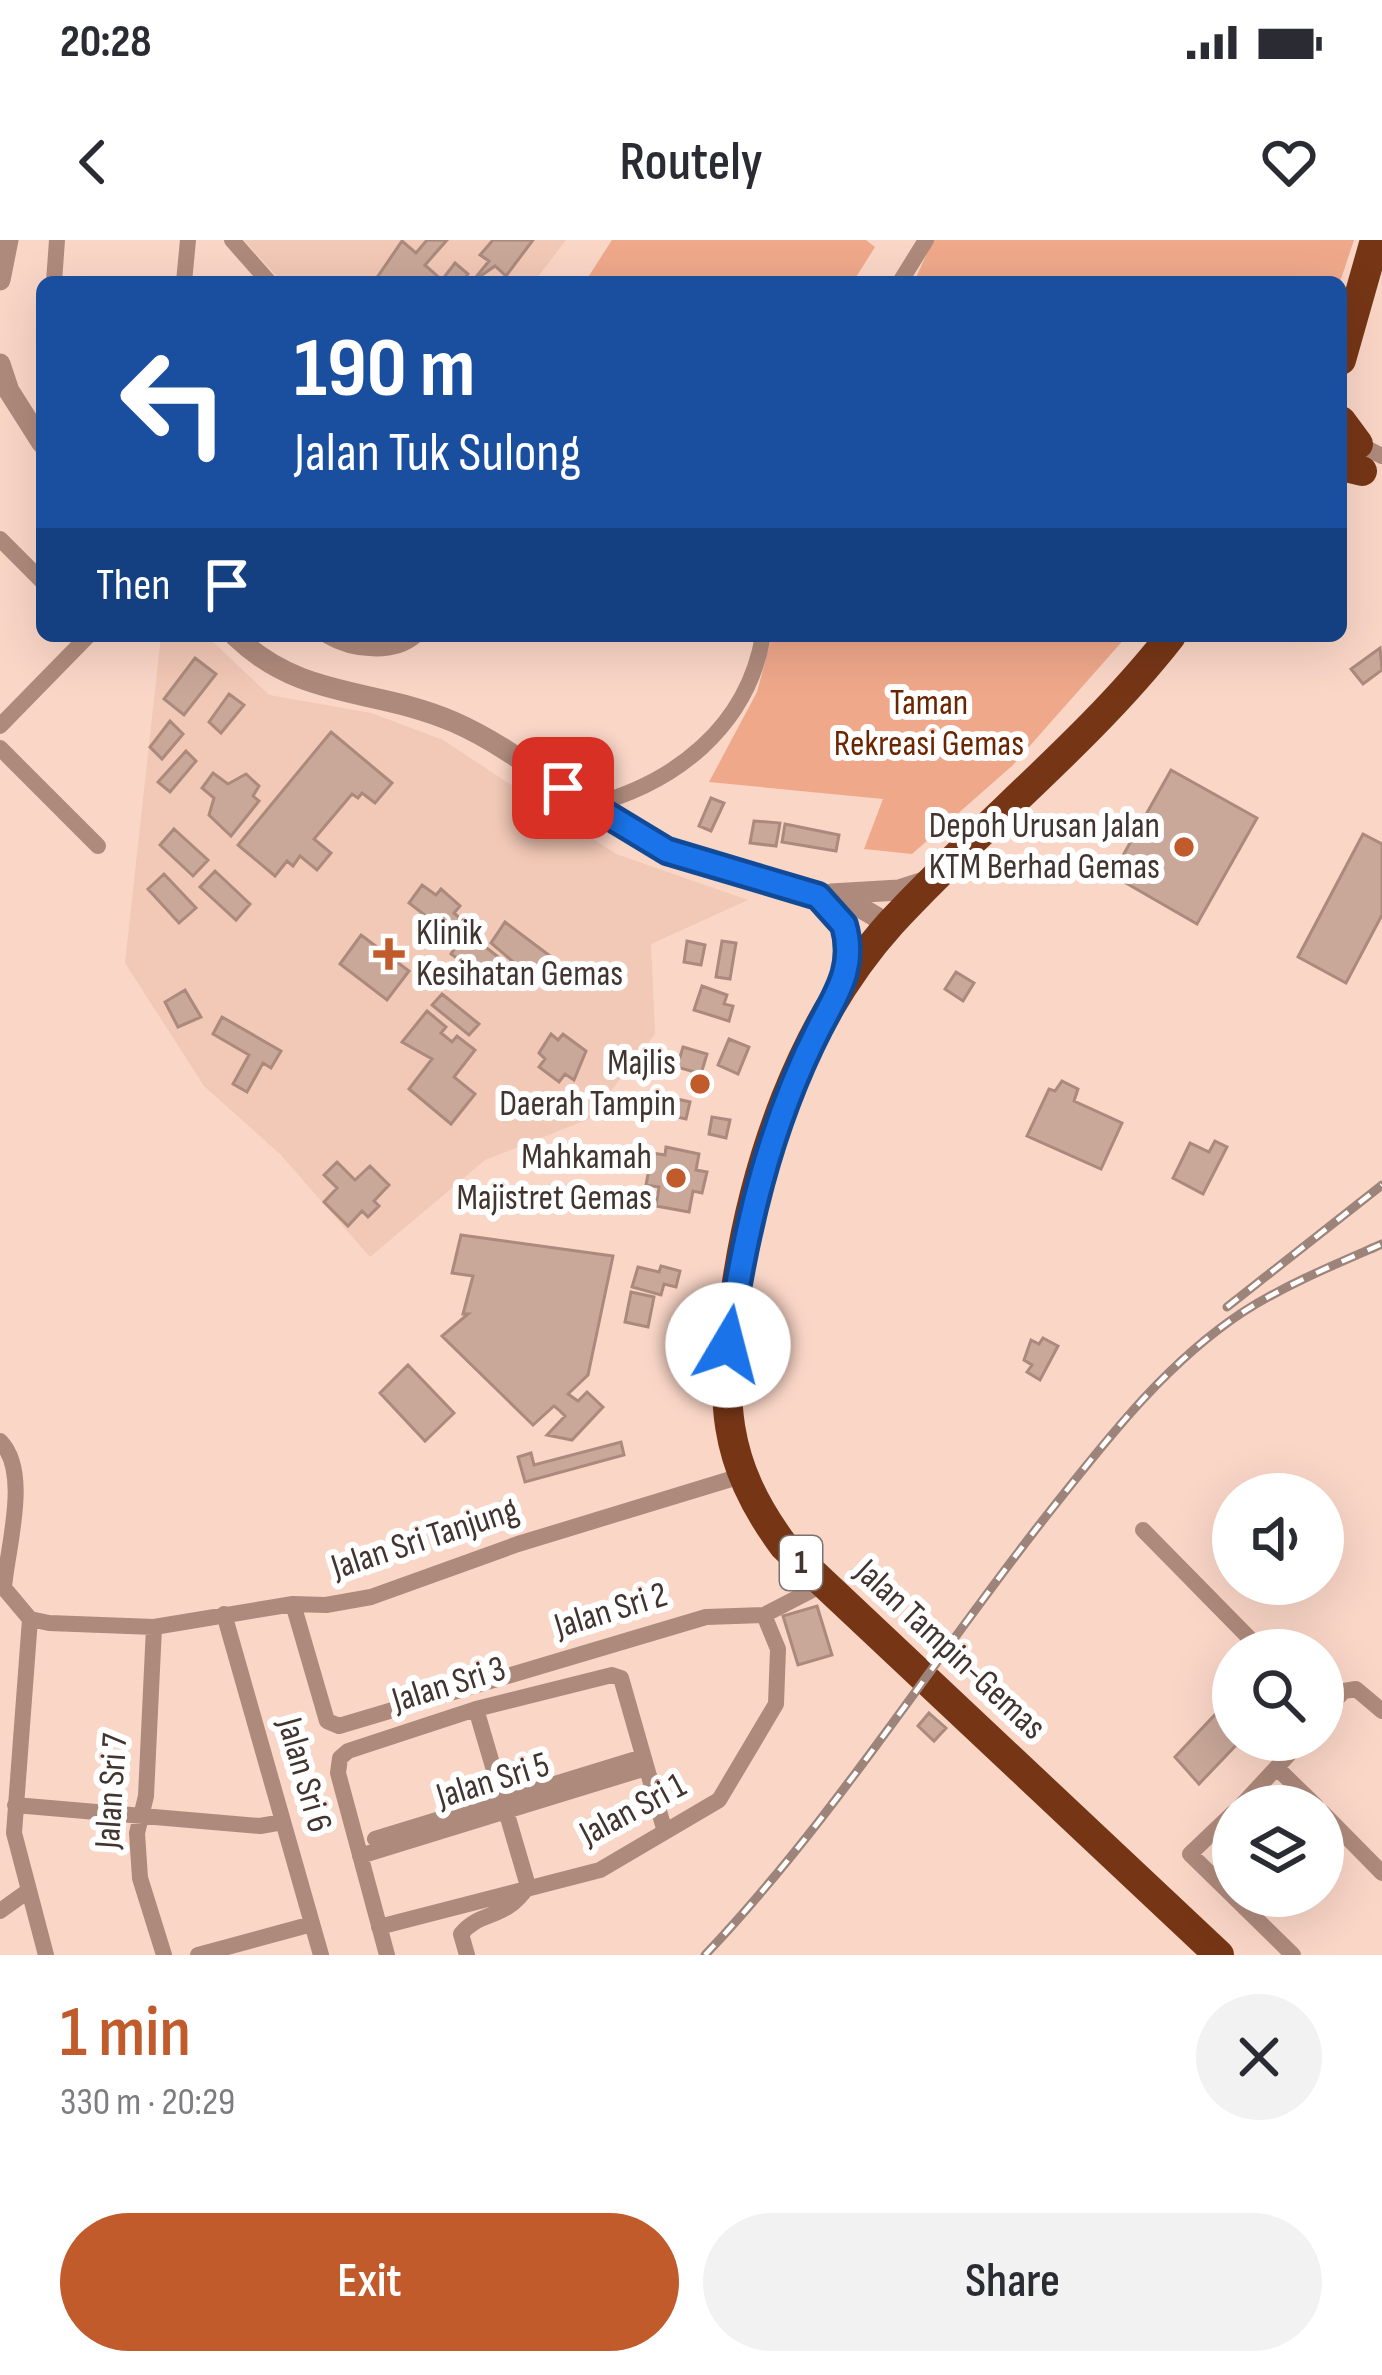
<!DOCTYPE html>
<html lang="en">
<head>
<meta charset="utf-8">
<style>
	body { margin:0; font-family:"Sofia Sans Condensed",sans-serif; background:#f2f2f3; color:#2b2b33; height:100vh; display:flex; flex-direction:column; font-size:45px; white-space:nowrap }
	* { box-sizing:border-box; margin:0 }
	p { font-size:39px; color:#7c7c81 }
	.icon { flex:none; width:66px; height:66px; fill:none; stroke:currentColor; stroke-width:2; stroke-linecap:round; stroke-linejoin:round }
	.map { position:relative; height:1715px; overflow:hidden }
	.sheet { display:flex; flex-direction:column; background:#fff; flex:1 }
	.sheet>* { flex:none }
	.top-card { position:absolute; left:36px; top:36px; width:1311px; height:366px; border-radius:18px; box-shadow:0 12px 48px #0002; background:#1a4fa0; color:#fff; overflow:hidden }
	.controls { position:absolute; left:1212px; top:1233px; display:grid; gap:24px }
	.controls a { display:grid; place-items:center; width:132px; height:132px; border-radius:50%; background:#fff; box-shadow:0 12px 48px #0002; font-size:60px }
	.pin { position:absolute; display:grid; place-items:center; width:102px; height:102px; color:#fff; margin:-51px; border-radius:24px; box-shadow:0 6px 18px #0006 }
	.me { position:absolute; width:132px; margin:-66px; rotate:8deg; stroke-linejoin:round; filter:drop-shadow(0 0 9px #0008) }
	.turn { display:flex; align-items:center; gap:42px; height:252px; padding:0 60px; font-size:54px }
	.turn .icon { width:156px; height:156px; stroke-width:2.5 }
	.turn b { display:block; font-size:84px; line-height:102px }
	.then { display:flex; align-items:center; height:114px; padding:0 60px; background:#0003; gap:24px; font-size:45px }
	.round { display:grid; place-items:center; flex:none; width:126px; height:126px; border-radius:63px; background:#f2f2f3 }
	.overview { display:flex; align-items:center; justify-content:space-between; height:204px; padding:0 60px }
	h1 { font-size:72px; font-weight:600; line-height:90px; color:#c15b2c }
	.cta { display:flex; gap:24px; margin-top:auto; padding:24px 60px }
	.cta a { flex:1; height:138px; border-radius:72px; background:#c15b2c; color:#fff; font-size:48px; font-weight:600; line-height:138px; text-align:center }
	.cta a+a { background:#f2f2f3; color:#2b2b33 }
	.status { display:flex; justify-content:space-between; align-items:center; height:84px; padding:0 60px; background:#fff; direction:ltr }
	.status svg { height:33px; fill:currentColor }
	header { display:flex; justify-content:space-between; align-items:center; height:156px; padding:0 60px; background:#fff; font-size:54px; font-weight:600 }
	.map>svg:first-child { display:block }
	.built { fill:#f2c8b6 }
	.green { fill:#efa88a }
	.building { fill:#c9a799; stroke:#ab8a7d; stroke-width:3 }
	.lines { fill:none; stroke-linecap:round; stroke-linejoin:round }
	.minor { stroke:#ae8a7c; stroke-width:16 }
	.tertiary { stroke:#ae8a7c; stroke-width:21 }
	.trunk { stroke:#763616; stroke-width:30 }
	.rail-casing { stroke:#9d847a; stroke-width:9 }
	.rail { stroke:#fff; stroke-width:4.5; stroke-dasharray:14; stroke-linecap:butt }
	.route-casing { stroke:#114b97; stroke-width:30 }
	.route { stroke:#1a73e8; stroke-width:21 }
	.poi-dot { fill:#c15b2c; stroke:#fff; stroke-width:4.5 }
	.labels { text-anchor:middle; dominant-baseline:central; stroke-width:12; stroke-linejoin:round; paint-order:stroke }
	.shield { fill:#fff; stroke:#7b716d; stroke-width:3 }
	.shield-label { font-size:33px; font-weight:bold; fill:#42342f }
	.park-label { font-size:36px; fill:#6b2500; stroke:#fff }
	.poi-label { font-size:36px; fill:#42342f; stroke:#fff; text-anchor:end }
	.street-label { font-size:36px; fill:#42342f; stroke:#fff }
</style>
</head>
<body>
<div class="status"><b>20:28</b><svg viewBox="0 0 49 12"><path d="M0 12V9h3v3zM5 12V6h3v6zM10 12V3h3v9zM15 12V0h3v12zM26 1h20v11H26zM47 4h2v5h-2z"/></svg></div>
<header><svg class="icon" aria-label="back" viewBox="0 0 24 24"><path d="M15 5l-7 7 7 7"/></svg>Routely<svg class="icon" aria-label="heart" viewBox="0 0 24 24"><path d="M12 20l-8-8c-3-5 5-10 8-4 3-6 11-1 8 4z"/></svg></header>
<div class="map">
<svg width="1382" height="1715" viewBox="0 0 1382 1715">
	<rect width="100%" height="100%" fill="#fad6c7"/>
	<path class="built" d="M244,0H566L534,42H282Z
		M161,396H207L269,455L371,473L443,500L616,614L748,660L651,704L655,794L589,879L485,920L370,1017L281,915L204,846L125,723Z"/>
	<path class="green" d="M612,0H866L875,7L853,42H585Z
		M933,0H1354L1340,42H914Z
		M772,396H1127L1013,525L912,614L864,609L883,559L709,542L757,452Z"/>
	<path class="building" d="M427,0H447L425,25L442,40L455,23L468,34L462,42H374L402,1L416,13Z
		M493,0H533L506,36L495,26L472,42L489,21L480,15Z
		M1380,408L1382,430L1363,444L1351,429Z
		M195,418L216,434L184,475L164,459Z
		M229,454L244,465L221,493L209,482Z
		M170,481L183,494L162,519L150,507Z
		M331,492L392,543L375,563L362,553L358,558L352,554L314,599L331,613L317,630L300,616L293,626L287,621L275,636L238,605Z
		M186,511L196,521L170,552L158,542Z
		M1171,530L1257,578L1197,684L1112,635Z
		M213,533L228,544L246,534L259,546L253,556L259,561L231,596L209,575L214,558L202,548Z
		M711,558L724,563L711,591L699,586Z
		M754,581L780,583L776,606L750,603Z
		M785,584L839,595L836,611L782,602Z
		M174,589L208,620L193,636L160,605Z
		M1363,594L1382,604V675L1346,743L1298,717Z
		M215,631L250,664L236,680L200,647Z
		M164,634L196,668L179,683L148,649Z
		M422,645L436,655L441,649L460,666L454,673L462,680L450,697L439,688L431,698L418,686L426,676L409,663Z
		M505,682L566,728L554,741L532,724L524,731L491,703Z
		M466,692L501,719L487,740L451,714Z
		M361,695L409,731L387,760L340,724Z
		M687,701L705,705L701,725L684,722Z
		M722,701L736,703L730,739L716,737Z
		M956,732L974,743L963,761L945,749Z
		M702,746L727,755L724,764L733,766L729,781L694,770Z
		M185,750L201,777L178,787L165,762Z
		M442,754L479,784L469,795L432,765Z
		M427,771L446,787L441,793L452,802L457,796L475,810L454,837L475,854L451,884L409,849L432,819L402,802Z
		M222,777L281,811L271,828L263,823L247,852L233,844L249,815L213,794Z
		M551,794L558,800L563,794L586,811L574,840L565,834L559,842L539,827L545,819L539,813Z
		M729,799L749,807L738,834L718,825Z
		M683,807L707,814L701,834L677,827Z
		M1062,841L1078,849L1074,861L1122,883L1101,929L1027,896L1049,849L1055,851Z
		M668,857L690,862L686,879L664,874Z
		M712,877L730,880L726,898L709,894Z
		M1215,901L1227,907L1203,954L1173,938L1190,903L1209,912Z
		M666,907L699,914L696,930L707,932L702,953L693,951L689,972L656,966L659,947L646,945L652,913L665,915Z
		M337,922L355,940L370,926L389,945L374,961L379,966L368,977L362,971L348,986L324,962L337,948L324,935Z
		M461,995L613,1016L588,1135L568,1154L578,1161L587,1152L603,1167L572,1200L547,1195L565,1176L559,1170L554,1166L533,1185L442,1096L468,1074H463L473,1036L452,1033Z
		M661,1026L680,1031L676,1047L664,1044L661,1055L632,1047L638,1027L659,1032Z
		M631,1052L654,1057L648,1087L625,1082Z
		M1043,1098L1058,1106L1040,1140L1027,1132L1032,1125L1024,1120L1031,1100L1039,1104Z
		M408,1125L454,1173L425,1201L380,1153Z
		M621,1202L624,1215L525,1242L518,1217L531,1213L534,1225Z
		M817,1366L832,1415L798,1425L783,1376Z
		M1226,1463L1233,1470V1500H1241L1199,1544L1175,1517Z
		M929,1473L946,1488L934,1501L918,1486Z"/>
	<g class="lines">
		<path class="minor" d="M232,0L269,42
			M54,42L57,0
			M184,42L188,0
			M900,42L926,0
			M1352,201L1382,216
			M0,299L42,341
			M328,396C352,410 393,415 415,396
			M0,486L88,396
			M0,508L98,606
			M588,566C674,544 747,488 763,396
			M0,1201C31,1232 7,1308 4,1348L30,1379L49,1383L154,1387L293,1364L326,1365L371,1357L518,1304L741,1236
			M1143,1290L1261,1410
			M293,1364L327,1481L339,1486L706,1377L764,1375L822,1345
			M224,1374L321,1715
			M30,1379L14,1593L46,1715
			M154,1387L146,1556L137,1593L140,1638L164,1715
			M1323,1473L1344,1451L1356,1449L1382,1471
			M1279,1530L1316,1566
			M15,1565L260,1586L283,1582
			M1241,1566L1302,1500
			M1233,1573L1190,1614L1233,1656
			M1323,1573L1382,1633
			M375,1599L643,1517
			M360,1616L646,1528
			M1233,1656L1293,1715
			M0,1671L28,1651
			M379,1687L600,1630L719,1560L776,1464L778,1409L764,1375
			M198,1715L312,1684
			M387,1715L338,1533L340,1518L348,1511L476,1469L612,1435L621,1438L665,1592
			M467,1715L461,1694C480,1670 505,1681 528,1646L476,1469"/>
		<path class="tertiary" d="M0,40L8,0
			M0,124L9,151L42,203
			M235,396C303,461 374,447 454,482C522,512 576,565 642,599C710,633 788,646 861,668L890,685
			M831,654L899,650L930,640
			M824,661C850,686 850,706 846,741"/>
		<path class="trunk" d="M1341,120L1375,0
			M1341,181L1358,204
			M1341,226L1362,231
			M1171,396C1089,501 981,585 891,683C801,783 753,925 735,1056C720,1158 721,1221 784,1306L1219,1715"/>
		<defs>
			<path id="rail" d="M1227,1067L1382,945
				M705,1715C833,1580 932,1421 1047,1275C1105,1202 1164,1124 1243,1072C1285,1045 1336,1024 1382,1004"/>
		</defs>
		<use href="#rail" class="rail-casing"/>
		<use href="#rail" class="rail"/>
	</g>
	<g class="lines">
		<defs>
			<path id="route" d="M563,548L667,611L818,656L844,685C856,727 837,753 819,788C768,888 744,995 728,1105"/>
		</defs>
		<use href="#route" class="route-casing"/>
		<use href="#route" class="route"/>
	</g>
	<g class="poi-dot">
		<circle cx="1184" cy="607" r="12"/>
		<path d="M383 696h12v12h12v12h-12v12h-12v-12h-12v-12h12z"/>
		<circle cx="700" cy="844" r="12"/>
		<circle cx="676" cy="938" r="12"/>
	</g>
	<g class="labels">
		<rect class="shield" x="780" y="1296" width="42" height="54" rx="9"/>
		<g class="shield-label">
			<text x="801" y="1323">1</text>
		</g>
		<g class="park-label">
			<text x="929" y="463">Taman<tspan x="929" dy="41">Rekreasi Gemas</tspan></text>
		</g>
		<g class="poi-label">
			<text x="1160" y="586">Depoh Urusan Jalan<tspan x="1160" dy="41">KTM Berhad Gemas</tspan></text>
			<text x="416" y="693" text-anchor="start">Klinik<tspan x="416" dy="41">Kesihatan Gemas</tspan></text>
			<text x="676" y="823">Majlis<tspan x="676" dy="41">Daerah Tampin</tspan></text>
			<text x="652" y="917">Mahkamah<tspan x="652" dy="41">Majistret Gemas</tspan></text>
		</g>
		<g class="street-label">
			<text transform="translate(425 1299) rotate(-18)">Jalan Sri Tanjung</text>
			<text transform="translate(611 1371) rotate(-17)">Jalan Sri 2</text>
			<text transform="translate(950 1410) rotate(43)">Jalan Tampin-Gemas</text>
			<text transform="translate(449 1445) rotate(-17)">Jalan Sri 3</text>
			<text transform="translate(304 1535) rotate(74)">Jalan Sri 6</text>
			<text transform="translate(493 1541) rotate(-17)">Jalan Sri 5</text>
			<text transform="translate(112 1551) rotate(-86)">Jalan Sri 7</text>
			<text transform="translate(633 1570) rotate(-28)">Jalan Sri 1</text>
		</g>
	</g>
</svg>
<div class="controls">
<a><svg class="icon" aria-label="sound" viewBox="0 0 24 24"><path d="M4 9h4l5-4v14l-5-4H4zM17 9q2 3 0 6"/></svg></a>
<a><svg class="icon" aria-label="search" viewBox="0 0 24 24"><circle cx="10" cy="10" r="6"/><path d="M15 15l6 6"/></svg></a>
<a><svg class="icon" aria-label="layers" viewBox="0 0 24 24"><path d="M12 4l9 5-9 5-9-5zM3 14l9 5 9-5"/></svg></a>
</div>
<div class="pin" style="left:563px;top:548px;background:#d93025"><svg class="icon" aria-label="arrive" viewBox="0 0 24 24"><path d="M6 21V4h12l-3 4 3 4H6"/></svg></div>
<svg class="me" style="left:728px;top:1105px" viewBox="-20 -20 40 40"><circle r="19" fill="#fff"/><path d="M0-13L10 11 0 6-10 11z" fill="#1a73e8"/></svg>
<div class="top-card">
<div class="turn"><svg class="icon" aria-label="left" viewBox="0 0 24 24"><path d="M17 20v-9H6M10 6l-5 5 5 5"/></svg><div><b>190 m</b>Jalan Tuk Sulong</div></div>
<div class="then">Then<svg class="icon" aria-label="arrive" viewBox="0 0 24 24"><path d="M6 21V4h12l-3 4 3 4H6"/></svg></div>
</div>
</div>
<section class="sheet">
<div class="overview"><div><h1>1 min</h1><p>330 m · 20:29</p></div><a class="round"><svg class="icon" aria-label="close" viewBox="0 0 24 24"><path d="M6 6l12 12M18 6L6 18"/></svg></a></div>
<div class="cta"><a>Exit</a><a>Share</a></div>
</section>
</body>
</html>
